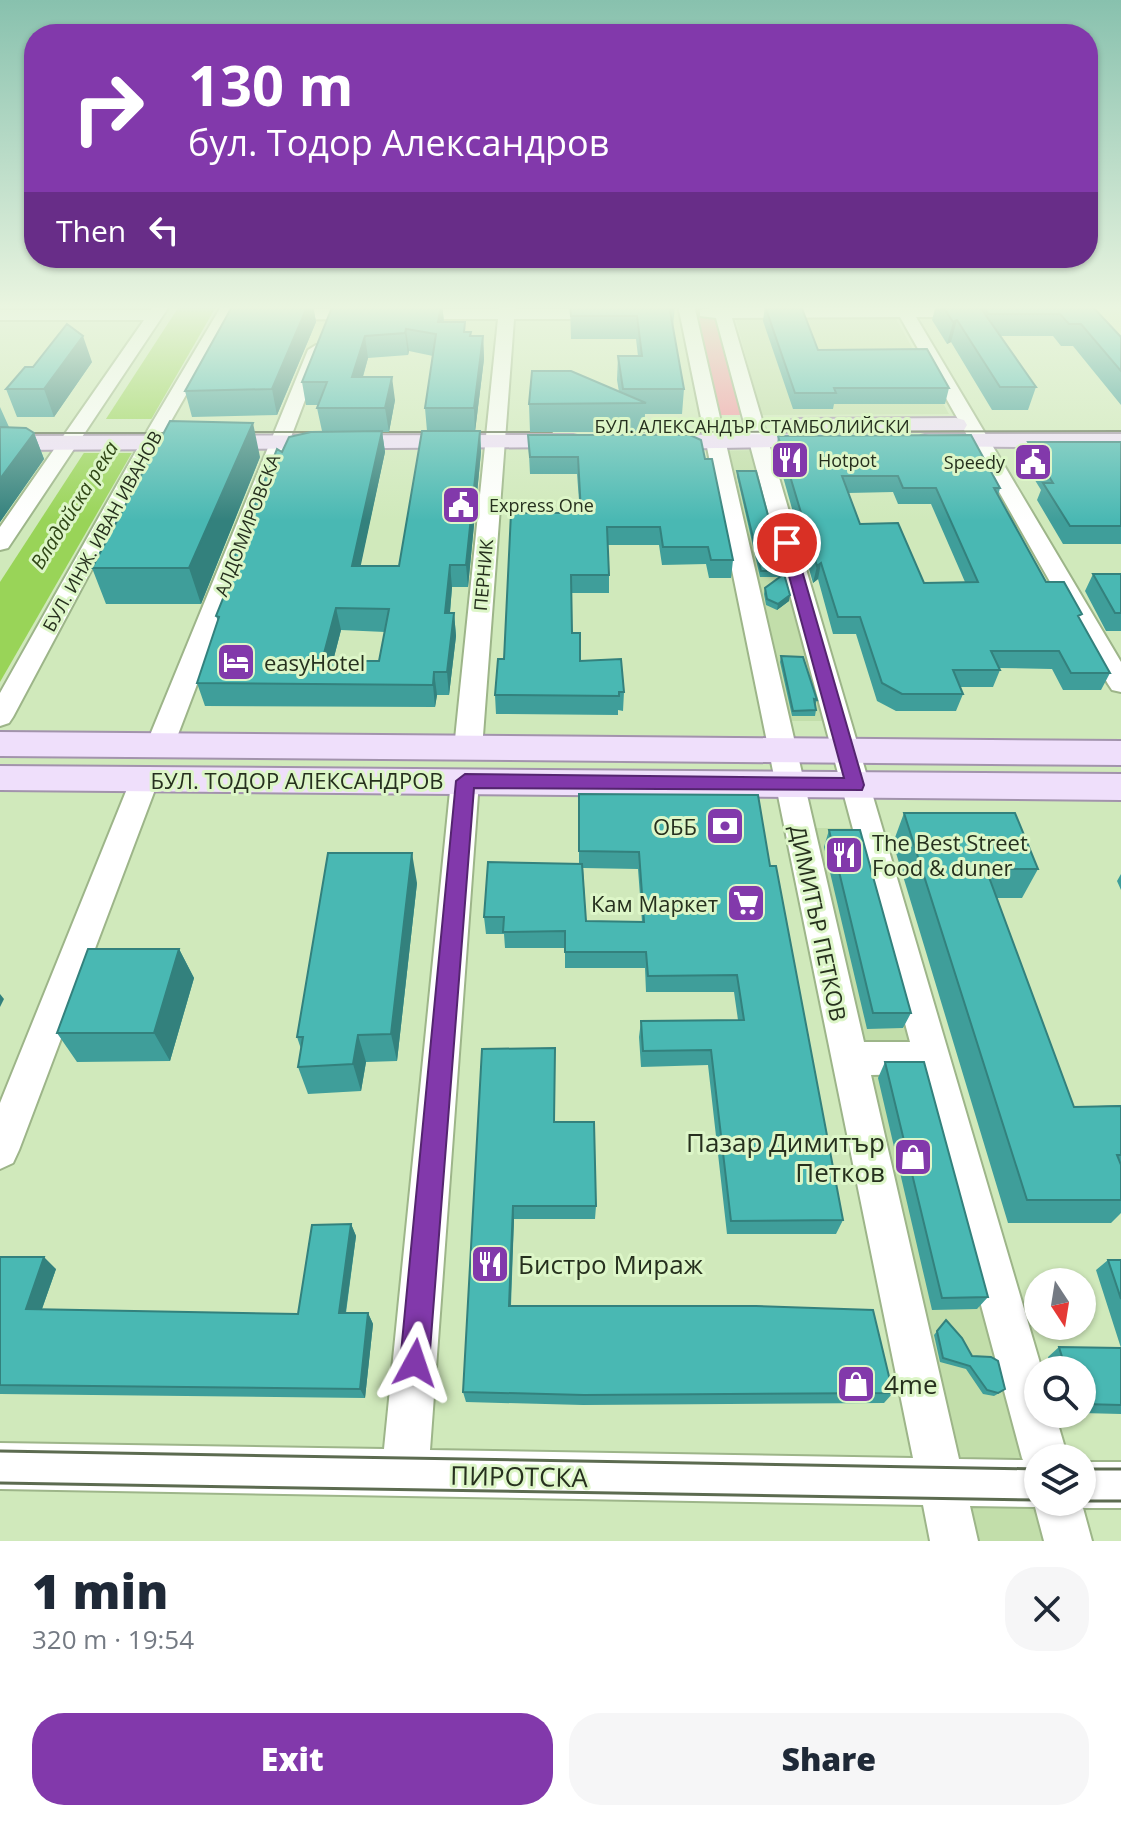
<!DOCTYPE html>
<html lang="en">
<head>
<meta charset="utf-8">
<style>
	body { margin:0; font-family:"Open Sans",sans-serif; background:#f6f6f7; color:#1f2937; height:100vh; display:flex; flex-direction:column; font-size:30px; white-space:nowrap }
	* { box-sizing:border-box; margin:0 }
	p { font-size:26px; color:#747a83 }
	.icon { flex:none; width:44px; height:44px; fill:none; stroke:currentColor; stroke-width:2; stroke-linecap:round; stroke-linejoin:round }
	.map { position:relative; height:1541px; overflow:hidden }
	.drawer { display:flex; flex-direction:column; background:#fff; flex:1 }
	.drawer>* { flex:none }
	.top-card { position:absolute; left:24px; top:24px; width:1074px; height:244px; border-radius:32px; box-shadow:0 2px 6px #0004; background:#8239ab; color:#fff; overflow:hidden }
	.needle { width:52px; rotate:168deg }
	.controls { position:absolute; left:1024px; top:1268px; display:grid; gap:16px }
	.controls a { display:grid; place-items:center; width:72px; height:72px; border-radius:50%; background:#fff; box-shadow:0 2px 6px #0004; font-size:40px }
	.pin { position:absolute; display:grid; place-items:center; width:68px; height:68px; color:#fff; margin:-34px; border:4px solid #fff; border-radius:50%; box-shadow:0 2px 8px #0007 }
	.me { position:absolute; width:88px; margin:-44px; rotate:5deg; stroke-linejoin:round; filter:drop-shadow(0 0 6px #0008) }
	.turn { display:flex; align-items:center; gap:28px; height:168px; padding:0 32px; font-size:36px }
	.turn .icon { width:104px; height:104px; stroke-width:2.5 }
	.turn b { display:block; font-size:56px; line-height:68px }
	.then { display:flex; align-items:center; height:76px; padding:0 32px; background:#0003; gap:16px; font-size:30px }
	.round { display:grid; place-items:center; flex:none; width:84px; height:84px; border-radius:32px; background:#f6f6f7 }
	.overview { display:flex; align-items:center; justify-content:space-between; height:136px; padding:0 32px }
	h1 { font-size:48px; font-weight:800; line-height:60px }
	.cta { display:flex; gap:16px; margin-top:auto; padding:16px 32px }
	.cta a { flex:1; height:92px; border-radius:32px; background:#8239ab; color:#fff; font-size:32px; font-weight:800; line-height:92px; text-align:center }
	.cta a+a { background:#f6f6f7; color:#1f2937 }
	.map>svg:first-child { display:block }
	.built { fill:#c2deaa }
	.green { fill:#f795a3 }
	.water { fill:#99d458 }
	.pier { fill:#d0e9bb }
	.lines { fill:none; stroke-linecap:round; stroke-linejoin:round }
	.minor-casing { stroke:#9db589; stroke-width:4 }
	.major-casing { stroke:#a293ac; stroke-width:4 }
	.minor { fill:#fff; fill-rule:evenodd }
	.major { fill:#efdffb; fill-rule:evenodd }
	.tram-far1 { stroke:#5c6b50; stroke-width:2 }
	.tram { stroke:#5c6b50; stroke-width:3 }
	.wall { fill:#3f9e9a; fill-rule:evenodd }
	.shaded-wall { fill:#33817d }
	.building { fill:#49b8b3; stroke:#33817d; stroke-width:2; fill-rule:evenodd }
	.route { fill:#8239ab; stroke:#54256f; stroke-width:2 }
	.labels { text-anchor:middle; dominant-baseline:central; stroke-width:6; stroke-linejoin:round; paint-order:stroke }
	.far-street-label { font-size:18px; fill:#26301e; stroke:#ddf6c8 }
	.far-poi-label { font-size:18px; fill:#26301e; stroke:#ddf6c8; text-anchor:start }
	.far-water-label { font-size:20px; font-style:italic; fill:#304716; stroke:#ddf6c8 }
	.poi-label { font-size:22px; fill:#26301e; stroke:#ddf6c8; text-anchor:start }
	.street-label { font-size:22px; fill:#26301e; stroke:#ddf6c8 }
	.near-poi-label { font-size:26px; fill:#26301e; stroke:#ddf6c8; text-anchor:start }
	.near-street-label { font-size:26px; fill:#26301e; stroke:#ddf6c8 }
</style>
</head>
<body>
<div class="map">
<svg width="1121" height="1541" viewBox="0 0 1121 1541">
	<rect width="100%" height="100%" fill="#d0e9bb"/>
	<path class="built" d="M894,315L949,414L761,415L735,316Z
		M761,450L838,721H777L717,451Z
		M804,828H859L1038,1502L1053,1541H965Z"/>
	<path class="green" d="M686,305H720L750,415H709Z"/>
	<path class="water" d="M180,305H217L0,682V582Z"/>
	<path class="pier" d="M99,419H154L135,453H78Z"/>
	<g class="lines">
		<defs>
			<path id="minor" d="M154,305H170L8,548L0,550V527L144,320H0V310H151Z
				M222,305H238L235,310L365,309L373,314L365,319L229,320L167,428L13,717L9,723L0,726V693L149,428Z
				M499,305H515V309H609L617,314L609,319H514L482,749L478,756L468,759L458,756L454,749L498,319H406L398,314L406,309H499Z
				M678,305H694L864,1042H910L716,318L700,316V310L713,308L712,305H728L729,308L909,305L979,309L981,312L973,317H916L1121,662V692L1112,690L1108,684L900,317L732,318L1042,1370H1038V1414H1055L1068,1458H1038V1502H1082V1462H1121V1508H1083L1092,1541H1044L1035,1507L970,1506L978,1541H930L923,1505L0,1489V1443L384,1449L451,781L455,774L465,771L475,774L479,781L430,1450L913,1458ZM919,1074L1022,1458L1023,1460L959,1459L871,1075Z
				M316,345L324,350L174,745L170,752L160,755L150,752L146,745L308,350Z
				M145,769L155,772L159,779L19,1150L13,1163L0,1169V1103L131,779L135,772Z"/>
			<path id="major" d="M956,418L964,420L967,425L964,430L796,433L788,431L785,426L788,421L796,419Z
				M825,434L833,436L837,441L833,446L657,449L649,447L645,442L649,437L657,435Z
				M929,434H1121V448L921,446L917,441L921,436Z
				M573,435L581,437L585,442L581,447L0,450V436Z
				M0,732L1121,741V765L0,756Z
				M0,766L1121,774V800L0,790Z"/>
		</defs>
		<use href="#minor" class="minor-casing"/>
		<use href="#major" class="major-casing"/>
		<use href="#minor" class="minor"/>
		<use href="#major" class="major"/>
		<path class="tram-far1" d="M232,432H328
			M368,432H552
			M624,432L1121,431
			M0,433H184"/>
		<path class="tram" d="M0,1451L1038,1469
			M1082,1469H1121
			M0,1483L1038,1500
			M1082,1501H1121"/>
	</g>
	<path class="wall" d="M233,305H323L322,307H313L316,322L277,415L192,417L185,391Z
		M333,305H442L444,322L466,332H471V336H483L484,359L475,431H480L481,452L468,587H452L450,613H454L456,636L449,695H437L435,707L205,706L197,683L218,621L216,616L227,589L225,581L282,452L322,431L317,408L318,405H306L302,382ZM409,351L433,356L425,408L427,431L399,566H360L385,452L382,432H389L395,400L363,377L368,358L408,355ZM341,630L385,632L379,661H333Z
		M570,305H675L673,327L684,389L682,414H645L644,432H530L529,404L619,392L617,380L618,356H638L636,339H571Z
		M936,305H1091L1121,337V405L1073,346H1061L1053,336H1000L1036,387L1028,410H992L951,342L947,344L932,320Z
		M765,306L818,350L949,388L945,404H834L833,409H793L763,321Z
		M92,362L54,417H17L6,389L33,367Z
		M0,407L9,427L34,433L44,459L0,522Z
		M528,435L705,459L733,560L731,578H709L706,564L662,565L659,545H608L609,575V593H571L572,633L580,661L624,692L623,711L618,710V715L496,714L495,695L504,659L580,513L577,474H530Z
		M778,436L1000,488L998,496L1046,582L1080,619L1110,673L1101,690H1063L1052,669L999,668L1000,670L993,687H960L963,694L956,711H896L877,701L856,634H833L818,579L813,583L776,452ZM893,492L898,504H931L965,582L924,583L860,524L848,493Z
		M1028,442H1121V544H1063L1037,500L1041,490L1022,459Z
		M260,457L201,604H106L92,568Z
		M737,471L783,571V575L789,601L777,610L766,605L764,594L765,588L780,577H760L737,476Z
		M1093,574H1121V631H1106L1085,591Z
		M781,656L817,700L815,705L816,710L815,716H792L780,662Z
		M579,794L770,866L843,1220L836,1234H727L708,1065L641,1067L639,1037L641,1021L738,1020L734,992H646L645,968H565V948H505L504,934H486L484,917L579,863ZM583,868L638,869L642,922L586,921Z
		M904,813L1038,869L1022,898H996L1074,1107L1121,1105V1213L1111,1223H1008L893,843Z
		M829,830L911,1013L903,1028L867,1029L824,847Z
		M1121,874V890L1117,881Z
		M417,883L397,1061L366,1062L361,1091L308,1094L298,1067L301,1049L297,1037Z
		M179,949L194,978L170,1061L77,1062L57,1033Z
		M482,1049L596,1206L595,1219H514L511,1306L893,1393L884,1403L583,1405L466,1402L463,1392Z
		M885,1062L988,1297L977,1309L932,1310L878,1078Z
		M351,1224L356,1236L346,1313H368L373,1324L365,1398L0,1394V1257L56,1269L42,1309L298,1314Z
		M1108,1260H1121V1414L1082,1413V1370H1052L1048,1357L1059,1347L1121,1348L1096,1270Z
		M946,1320L972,1356L1001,1392L994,1396L983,1394L966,1369L940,1362L934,1335Z"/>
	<path class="shaded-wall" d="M308,305H313L316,322L277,415L272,389Z
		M441,305H442L444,322H438Z
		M957,320L951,342L947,344L953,322Z
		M406,329L409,351L408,355L405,333Z
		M83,336L92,362L54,417L44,389Z
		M365,336L368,358L356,400L352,377Z
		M483,336L484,359L475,432L474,408Z
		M392,377L395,400L389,432L385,408Z
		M253,423L260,457L201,604L189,568Z
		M382,431L385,452L356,588L352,566Z
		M480,431L481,452L468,587L466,565Z
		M34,433L44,459L0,522V479Z
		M821,563L818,579L813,583L817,566Z
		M450,565L452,587L448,635L445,613Z
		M790,595L789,601L777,610L778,604Z
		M336,608L341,630L327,684L322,661Z
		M454,613L456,636L449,695L447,672Z
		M434,672L437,695L435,707L433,685Z
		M412,853L417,883L397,1061L391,1034Z
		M179,949L194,978L170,1061L154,1033Z
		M0,994L4,999L0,1007Z
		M358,1035L366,1062L361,1091L353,1064Z
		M513,1206L514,1219L510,1318L509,1306Z
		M351,1224L356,1236L344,1324L339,1313Z
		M44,1257L56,1269L38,1320L26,1309Z
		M368,1313L373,1324L365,1398L360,1389Z"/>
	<path class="building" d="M233,305H308L272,389L185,391Z
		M333,305H441L438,322H465L464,332H471L470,336H483L474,408H425L436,334L406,329L405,333L365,336L352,377H392L385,408H317L327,382H302Z
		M570,305H669L684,389H623L618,356H642L637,316H571Z
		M942,305H1091L1121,337V371L1081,324H1069L1060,314H988L983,306L980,307L1036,387H1000L957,320L953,322Z
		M765,306H801L818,350L927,349L949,388H834L836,393H795Z
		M67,324L83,336L44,389H6L25,367H33Z
		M532,371H571L646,403L529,404Z
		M170,421L253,423L189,568H92Z
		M0,427L26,428L34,433L0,479Z
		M382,431L352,566H399L422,431H480L466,565H450L445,613H454L447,672H434L433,685L197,683L219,617L216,616L230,581H225L277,449L282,452L289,437L311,432ZM336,608L389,609L379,661H322Z
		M528,435H690L701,440L705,459H712L733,560H711L708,547H663L660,527H607L609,575H571L572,633H580V661L621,659L624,692H619V696L495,695L498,659H504L511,513H581L578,457H530Z
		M971,435L1000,488H994L1046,582H1064L1082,614L1078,616L1110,673H1071L1059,651H991L1000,670H953L963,694H902L882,683L860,617H838L821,563L817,566L778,436ZM842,476H898L903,488H936L978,582L924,583L898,523L860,524Z
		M1028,442H1121V526H1070L1043,483H1053Z
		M737,471H756L783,571H761Z
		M784,574L790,595L778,604L767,599L765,588Z
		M1093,574H1121V613H1115Z
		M781,656L803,657L817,700L814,699L816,710L793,711Z
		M579,794L758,795L770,866H776L843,1220L731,1221L711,1050L643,1051L641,1021L744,1020L737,975L648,976L646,952H565V931L503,932L504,917H484L488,862L582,864L586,921L644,922L639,852L579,851Z
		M904,813H1015L1038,869H986L1074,1107L1121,1106V1155H1117L1121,1165V1200H1027Z
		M829,830H860L911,1013H873Z
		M328,853H412L391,1034L358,1035L353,1064L298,1067L303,1037H297Z
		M88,949H179L154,1033H57Z
		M555,1048L554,1122H594L596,1206H513L509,1306H756L873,1310L893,1393L584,1395L463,1392L482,1049Z
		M885,1062H924L988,1297L942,1298Z
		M351,1224L339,1313H368L360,1389L0,1385V1257H44L26,1309L298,1314L312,1225Z
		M1108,1260H1121V1299Z
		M946,1320L962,1338L972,1356L991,1357L998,1361L1005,1389L998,1393L987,1390L970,1366L943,1358L937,1331Z
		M1059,1347L1121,1348V1405L1082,1404V1370H1066Z"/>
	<linearGradient id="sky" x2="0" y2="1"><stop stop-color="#88c1ae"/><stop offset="0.59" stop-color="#eaf5e0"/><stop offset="1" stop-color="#eaf5e0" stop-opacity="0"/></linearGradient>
	<rect width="1121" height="521" fill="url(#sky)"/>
	<path class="route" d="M787,539L794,543L864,785L862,790L474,788L429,1363L425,1373L415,1377L405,1373L400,1363L456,781L465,774L844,778L780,543Z"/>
	<defs>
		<symbol id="restaurant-square" viewBox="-11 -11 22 22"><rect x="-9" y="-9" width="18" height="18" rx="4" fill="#8239ab" stroke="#ddf6c8"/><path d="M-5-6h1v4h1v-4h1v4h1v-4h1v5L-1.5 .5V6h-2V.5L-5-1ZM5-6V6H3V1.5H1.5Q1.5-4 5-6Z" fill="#fff"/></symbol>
		<symbol id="civic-square" viewBox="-11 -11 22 22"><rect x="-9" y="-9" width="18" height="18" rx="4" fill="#8239ab" stroke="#ddf6c8"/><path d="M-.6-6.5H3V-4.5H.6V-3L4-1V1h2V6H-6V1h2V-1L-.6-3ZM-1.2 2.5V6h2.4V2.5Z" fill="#fff"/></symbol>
		<symbol id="hotel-square" viewBox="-11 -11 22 22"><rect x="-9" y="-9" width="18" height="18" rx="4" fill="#8239ab" stroke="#ddf6c8"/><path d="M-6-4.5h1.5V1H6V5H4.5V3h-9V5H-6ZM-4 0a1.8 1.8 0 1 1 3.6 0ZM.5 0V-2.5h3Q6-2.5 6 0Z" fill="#fff"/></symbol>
		<symbol id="bank-square" viewBox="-11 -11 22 22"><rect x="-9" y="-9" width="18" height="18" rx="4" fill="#8239ab" stroke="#ddf6c8"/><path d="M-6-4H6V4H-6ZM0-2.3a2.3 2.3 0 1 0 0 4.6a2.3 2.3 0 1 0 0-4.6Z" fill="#fff"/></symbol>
		<symbol id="supermarket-square" viewBox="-11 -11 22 22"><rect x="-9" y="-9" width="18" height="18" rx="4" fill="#8239ab" stroke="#ddf6c8"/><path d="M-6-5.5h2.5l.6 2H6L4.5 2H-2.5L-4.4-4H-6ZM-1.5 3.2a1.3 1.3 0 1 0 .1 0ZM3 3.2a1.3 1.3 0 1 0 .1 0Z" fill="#fff"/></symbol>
		<symbol id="shop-square" viewBox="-11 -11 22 22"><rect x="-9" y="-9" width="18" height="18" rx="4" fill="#8239ab" stroke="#ddf6c8"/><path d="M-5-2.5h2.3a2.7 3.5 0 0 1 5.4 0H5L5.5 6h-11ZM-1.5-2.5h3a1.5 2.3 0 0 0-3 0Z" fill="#fff"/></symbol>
	</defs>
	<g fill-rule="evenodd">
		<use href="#restaurant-square" x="768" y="438" width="44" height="44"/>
		<use href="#civic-square" x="1011" y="440" width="44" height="44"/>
		<use href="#civic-square" x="439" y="483" width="44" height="44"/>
		<use href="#hotel-square" x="214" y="640" width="44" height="44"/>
		<use href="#bank-square" x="703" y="804" width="44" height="44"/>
		<use href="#restaurant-square" x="822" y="833" width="44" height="44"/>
		<use href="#supermarket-square" x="724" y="881" width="44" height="44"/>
		<use href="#shop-square" x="891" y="1135" width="44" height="44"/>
		<use href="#restaurant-square" x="468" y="1242" width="44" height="44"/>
		<use href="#shop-square" x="834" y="1362" width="44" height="44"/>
	</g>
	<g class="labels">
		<g class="far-street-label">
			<text x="752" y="426">БУЛ. АЛЕКСАНДЪР СТАМБОЛИЙСКИ</text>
			<text transform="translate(247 525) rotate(-69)">АЛДОМИРОВСКА</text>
			<text transform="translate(102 531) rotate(-61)">БУЛ. ИНЖ. ИВАН ИВАНОВ</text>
			<text transform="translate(483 575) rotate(-85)">ПЕРНИК</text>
		</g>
		<g class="far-poi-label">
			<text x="818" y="460">Hotpot</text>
			<text x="1005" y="462" text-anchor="end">Speedy</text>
			<text x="489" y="505">Express One</text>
		</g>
		<g class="far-water-label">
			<text transform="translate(74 505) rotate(-58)">Владайска река</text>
		</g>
		<g class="poi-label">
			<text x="264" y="662">easyHotel</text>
			<text x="697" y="826" text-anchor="end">ОББ</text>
			<text x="872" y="842">The Best Street<tspan x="872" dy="25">Food &amp; duner</tspan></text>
			<text x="718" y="903" text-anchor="end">Кам Маркет</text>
		</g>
		<g class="street-label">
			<text x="297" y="780">БУЛ. ТОДОР АЛЕКСАНДРОВ</text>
			<text transform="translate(819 923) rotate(78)">ДИМИТЪР ПЕТКОВ</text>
		</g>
		<g class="near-poi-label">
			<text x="885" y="1142" text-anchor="end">Пазар Димитър<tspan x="885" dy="30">Петков</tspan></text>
			<text x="518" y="1264">Бистро Мираж</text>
			<text x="884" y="1384">4me</text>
		</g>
		<g class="near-street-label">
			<text transform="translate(519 1476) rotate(1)">ПИРОТСКА</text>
		</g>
	</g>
</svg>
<div class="controls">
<a><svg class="needle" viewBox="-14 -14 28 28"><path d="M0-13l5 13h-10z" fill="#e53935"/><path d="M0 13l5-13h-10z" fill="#747a83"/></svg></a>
<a><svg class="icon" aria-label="search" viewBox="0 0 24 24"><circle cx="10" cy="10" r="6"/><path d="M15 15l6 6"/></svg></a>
<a><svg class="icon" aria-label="layers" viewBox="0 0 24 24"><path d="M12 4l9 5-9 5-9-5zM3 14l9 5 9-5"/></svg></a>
</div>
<div class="pin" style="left:787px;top:543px;background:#d93025"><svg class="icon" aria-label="arrive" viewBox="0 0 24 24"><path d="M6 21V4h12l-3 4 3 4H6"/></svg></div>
<svg class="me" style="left:415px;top:1363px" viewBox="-20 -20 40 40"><path d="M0-17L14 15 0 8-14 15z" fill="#8239ab" stroke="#fff" stroke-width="4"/></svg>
<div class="top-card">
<div class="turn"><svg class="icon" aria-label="right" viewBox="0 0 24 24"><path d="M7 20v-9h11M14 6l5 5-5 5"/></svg><div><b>130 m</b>бул. Тодор Александров</div></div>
<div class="then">Then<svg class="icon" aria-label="left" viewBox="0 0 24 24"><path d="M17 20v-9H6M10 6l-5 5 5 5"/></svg></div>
</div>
</div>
<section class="drawer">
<div class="overview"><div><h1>1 min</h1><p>320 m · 19:54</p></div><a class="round"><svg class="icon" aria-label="close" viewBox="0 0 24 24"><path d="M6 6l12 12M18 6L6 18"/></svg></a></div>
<div class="cta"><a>Exit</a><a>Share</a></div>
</section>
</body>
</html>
